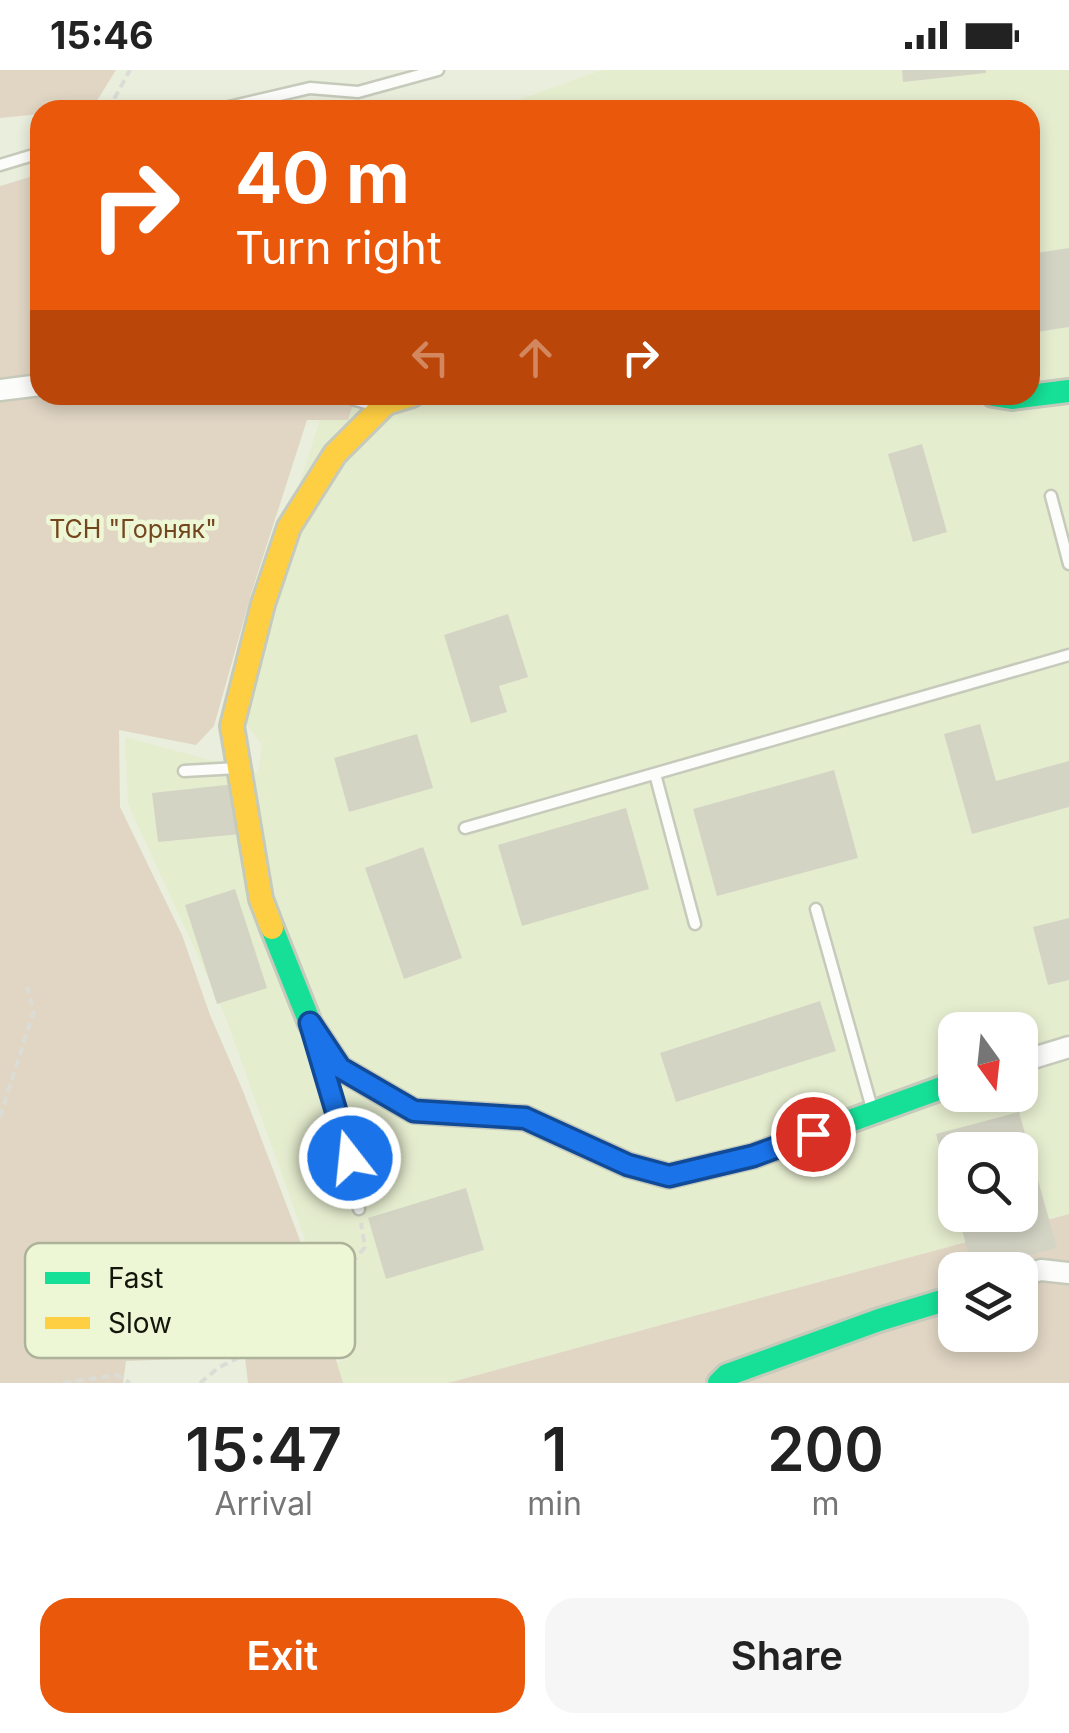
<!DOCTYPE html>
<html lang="en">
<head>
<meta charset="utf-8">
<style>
	body { margin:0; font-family:Inter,sans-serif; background:#f6f6f6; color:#222; height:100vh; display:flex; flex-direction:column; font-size:38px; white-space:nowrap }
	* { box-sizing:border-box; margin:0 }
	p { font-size:32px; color:#767676 }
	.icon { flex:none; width:55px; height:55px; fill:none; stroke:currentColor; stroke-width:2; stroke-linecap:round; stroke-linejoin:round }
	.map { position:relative; height:1313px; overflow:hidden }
	.drawer { display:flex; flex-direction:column; background:#fff; flex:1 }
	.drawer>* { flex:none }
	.guide { position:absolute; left:30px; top:30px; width:1010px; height:305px; border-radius:30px; box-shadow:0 5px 15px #0003; background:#ea580c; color:#fff; overflow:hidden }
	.needle { width:65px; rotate:165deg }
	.buttons { position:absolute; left:938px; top:942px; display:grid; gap:20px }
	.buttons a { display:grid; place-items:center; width:100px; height:100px; border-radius:20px; background:#fff; box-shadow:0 5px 15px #0003; font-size:50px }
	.pin { position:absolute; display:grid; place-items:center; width:85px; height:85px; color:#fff; margin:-42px; border:5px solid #fff; border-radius:50%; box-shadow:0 2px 10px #0007 }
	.me { position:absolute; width:110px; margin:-55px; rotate:344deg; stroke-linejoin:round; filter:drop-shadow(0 0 8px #0008) }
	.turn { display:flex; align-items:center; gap:35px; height:210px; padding:0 40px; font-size:45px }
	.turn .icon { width:130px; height:130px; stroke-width:2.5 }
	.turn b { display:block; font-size:70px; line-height:85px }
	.lanes { display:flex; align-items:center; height:95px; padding:0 40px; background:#0003; justify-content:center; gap:50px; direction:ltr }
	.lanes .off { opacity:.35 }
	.eta { display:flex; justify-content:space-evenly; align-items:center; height:170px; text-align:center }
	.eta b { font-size:60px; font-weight:600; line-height:70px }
	.button { display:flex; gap:20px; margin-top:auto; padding:20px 40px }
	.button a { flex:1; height:115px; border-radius:30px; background:#ea580c; color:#fff; font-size:40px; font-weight:600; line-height:115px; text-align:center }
	.button a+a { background:#f6f6f6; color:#222 }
	.status { display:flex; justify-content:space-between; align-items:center; height:70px; padding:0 50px; background:#fff; direction:ltr }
	.status svg { height:28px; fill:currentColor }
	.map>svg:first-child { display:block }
	.built { fill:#e5edcf; fill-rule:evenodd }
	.green { fill:#e1d6c4; fill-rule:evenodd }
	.building { fill:#d4d4c5 }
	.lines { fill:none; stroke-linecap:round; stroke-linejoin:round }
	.lane-casing { stroke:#c6cabb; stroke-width:15 }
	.street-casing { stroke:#c6cabb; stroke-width:25 }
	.fast-casing { stroke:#c6cabb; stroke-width:28 }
	.slow-casing { stroke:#c6cabb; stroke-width:28 }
	.path { stroke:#dbdcd6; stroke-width:4; stroke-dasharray:8 5; stroke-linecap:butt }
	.lane { stroke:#fcfcfa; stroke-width:10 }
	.street { stroke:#fcfcfa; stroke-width:20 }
	.fast { stroke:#16e098; stroke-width:22 }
	.slow { stroke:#ffcf43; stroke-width:22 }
	.route-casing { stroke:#114b97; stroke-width:25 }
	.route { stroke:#1a73e8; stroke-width:18 }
	.labels { text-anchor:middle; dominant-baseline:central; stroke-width:9; stroke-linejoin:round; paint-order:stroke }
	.park-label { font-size:25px; fill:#73461e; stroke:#edf6d5 }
	.key { fill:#edf6d5; stroke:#acb398; stroke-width:2.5 }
	.key-label { font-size:28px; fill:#13160b }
</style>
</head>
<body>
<div class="status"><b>15:46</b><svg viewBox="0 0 49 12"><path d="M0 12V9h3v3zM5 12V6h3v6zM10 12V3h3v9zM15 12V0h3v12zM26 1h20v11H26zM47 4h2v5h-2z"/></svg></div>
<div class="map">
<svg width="1069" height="1313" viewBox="0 0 1069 1313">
	<rect width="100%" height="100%" fill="#eaeedd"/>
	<path class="built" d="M602,0H1069V1144L448,1313H268L348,1289L224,943L128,734L125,667L258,703L262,675L229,632L328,325H1030V40H490ZM955,960H1020V1025H955ZM955,1080H1020V1145H955Z"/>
	<path class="green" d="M0,0H116L93,37L40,40V44L0,48Z
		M40,104V325H356L348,350H307L252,521L214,656L196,675L119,660L120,737L182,865L210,945L243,1021L301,1173L343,1313H248L245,1287L126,1291L123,1313H0V116Z
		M1069,1144V1313H448ZM955,1200H1020V1265H955Z"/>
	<path class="building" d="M902,0H986V3L903,12Z
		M1069,178V257L1030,263V184Z
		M922,374L947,462L913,472L888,384Z
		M508,544L528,607L499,616L507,642L471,653L444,565Z
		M980,654L996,711L1069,691V737L972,764L944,664Z
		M417,664L433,718L349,742L334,688Z
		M834,700L858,788L717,826L693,739Z
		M235,714L241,764L158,772L152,723Z
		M626,738L649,819L522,856L498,775Z
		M423,777L462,888L404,909L365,798Z
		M235,819L267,918L217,934L185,835Z
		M1069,848V910L1048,915L1033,857Z
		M820,931L836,981L676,1032L660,983Z
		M1019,1042L1057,1178L973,1200L958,1145H1020V1080H955L954,1129L936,1064Z
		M466,1118L484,1180L386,1209L368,1148Z"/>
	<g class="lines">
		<defs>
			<path id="lane" d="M216,40L310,18L358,22L438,0
				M0,95L40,83
				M1051,426L1069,494
				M184,701L238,698
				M655,704L695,854
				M465,758L1069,585
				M816,839L873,1042
				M320,988L349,1088L359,1139"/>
			<path id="street" d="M0,320L40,315
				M356,325L386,333
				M1020,992L1069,977
				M1020,1206L1041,1200L1069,1203"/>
			<path id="fast" d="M993,325L1012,328L1069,321
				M272,858L310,953L340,998L414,1041L525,1048L628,1095L669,1106L753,1086L955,1013
				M719,1313L727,1305L879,1250L955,1227"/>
			<path id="slow" d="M272,858L261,829L232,656L263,534L289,457L335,384L386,333L412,325"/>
		</defs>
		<use href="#lane" class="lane-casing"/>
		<use href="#street" class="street-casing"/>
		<use href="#fast" class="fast-casing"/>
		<use href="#slow" class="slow-casing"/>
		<path class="path" d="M108,40L130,0
			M0,1047L34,941L27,917
			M63,1313L116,1305L130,1313
			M200,1313L218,1298L267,1273L337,1211L365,1177L361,1153"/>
		<use href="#lane" class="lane"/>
		<use href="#street" class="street"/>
		<use href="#fast" class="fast"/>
		<use href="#slow" class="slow"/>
	</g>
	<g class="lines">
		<defs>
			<path id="route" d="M350,1088L310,953L340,998L414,1041L525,1048L628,1095L669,1106L753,1086L813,1064"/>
		</defs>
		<use href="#route" class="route-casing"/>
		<use href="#route" class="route"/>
	</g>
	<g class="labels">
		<g class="park-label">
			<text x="133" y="459">ТСН "Горняк"</text>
		</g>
	</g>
	<rect x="25" y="1173" width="330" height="115" rx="15" class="key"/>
	<rect x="45" y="1202" width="45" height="12" fill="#16e098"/>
	<rect x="45" y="1247" width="45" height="12" fill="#ffcf43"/>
	<g class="key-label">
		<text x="108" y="1218">Fast</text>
		<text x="108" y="1263">Slow</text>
	</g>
</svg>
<div class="buttons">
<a><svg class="needle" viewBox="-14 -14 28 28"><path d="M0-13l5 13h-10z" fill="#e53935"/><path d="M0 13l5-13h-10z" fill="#767676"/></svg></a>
<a><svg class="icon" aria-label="search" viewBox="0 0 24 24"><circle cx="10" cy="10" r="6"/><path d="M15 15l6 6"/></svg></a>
<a><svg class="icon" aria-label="layers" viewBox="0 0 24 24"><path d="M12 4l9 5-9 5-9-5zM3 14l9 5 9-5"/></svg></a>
</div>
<div class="pin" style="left:813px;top:1064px;background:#d93025"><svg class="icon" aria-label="arrive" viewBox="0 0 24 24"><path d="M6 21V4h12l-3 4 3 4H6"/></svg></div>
<svg class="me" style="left:350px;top:1088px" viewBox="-20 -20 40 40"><circle r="17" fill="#1a73e8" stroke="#fff" stroke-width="3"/><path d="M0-11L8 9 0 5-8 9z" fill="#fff"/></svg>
<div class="guide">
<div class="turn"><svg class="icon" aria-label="right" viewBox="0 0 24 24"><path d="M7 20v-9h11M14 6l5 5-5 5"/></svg><div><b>40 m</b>Turn right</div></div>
<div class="lanes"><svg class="icon off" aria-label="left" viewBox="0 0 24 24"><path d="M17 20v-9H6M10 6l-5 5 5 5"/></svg><svg class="icon off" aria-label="ahead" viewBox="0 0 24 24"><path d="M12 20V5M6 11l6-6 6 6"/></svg><svg class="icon" aria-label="right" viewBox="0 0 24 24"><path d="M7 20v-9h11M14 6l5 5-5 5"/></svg></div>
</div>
</div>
<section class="drawer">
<div class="eta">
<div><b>15:47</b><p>Arrival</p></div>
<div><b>1</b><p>min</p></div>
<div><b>200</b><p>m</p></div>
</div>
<div class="button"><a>Exit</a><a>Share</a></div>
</section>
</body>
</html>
